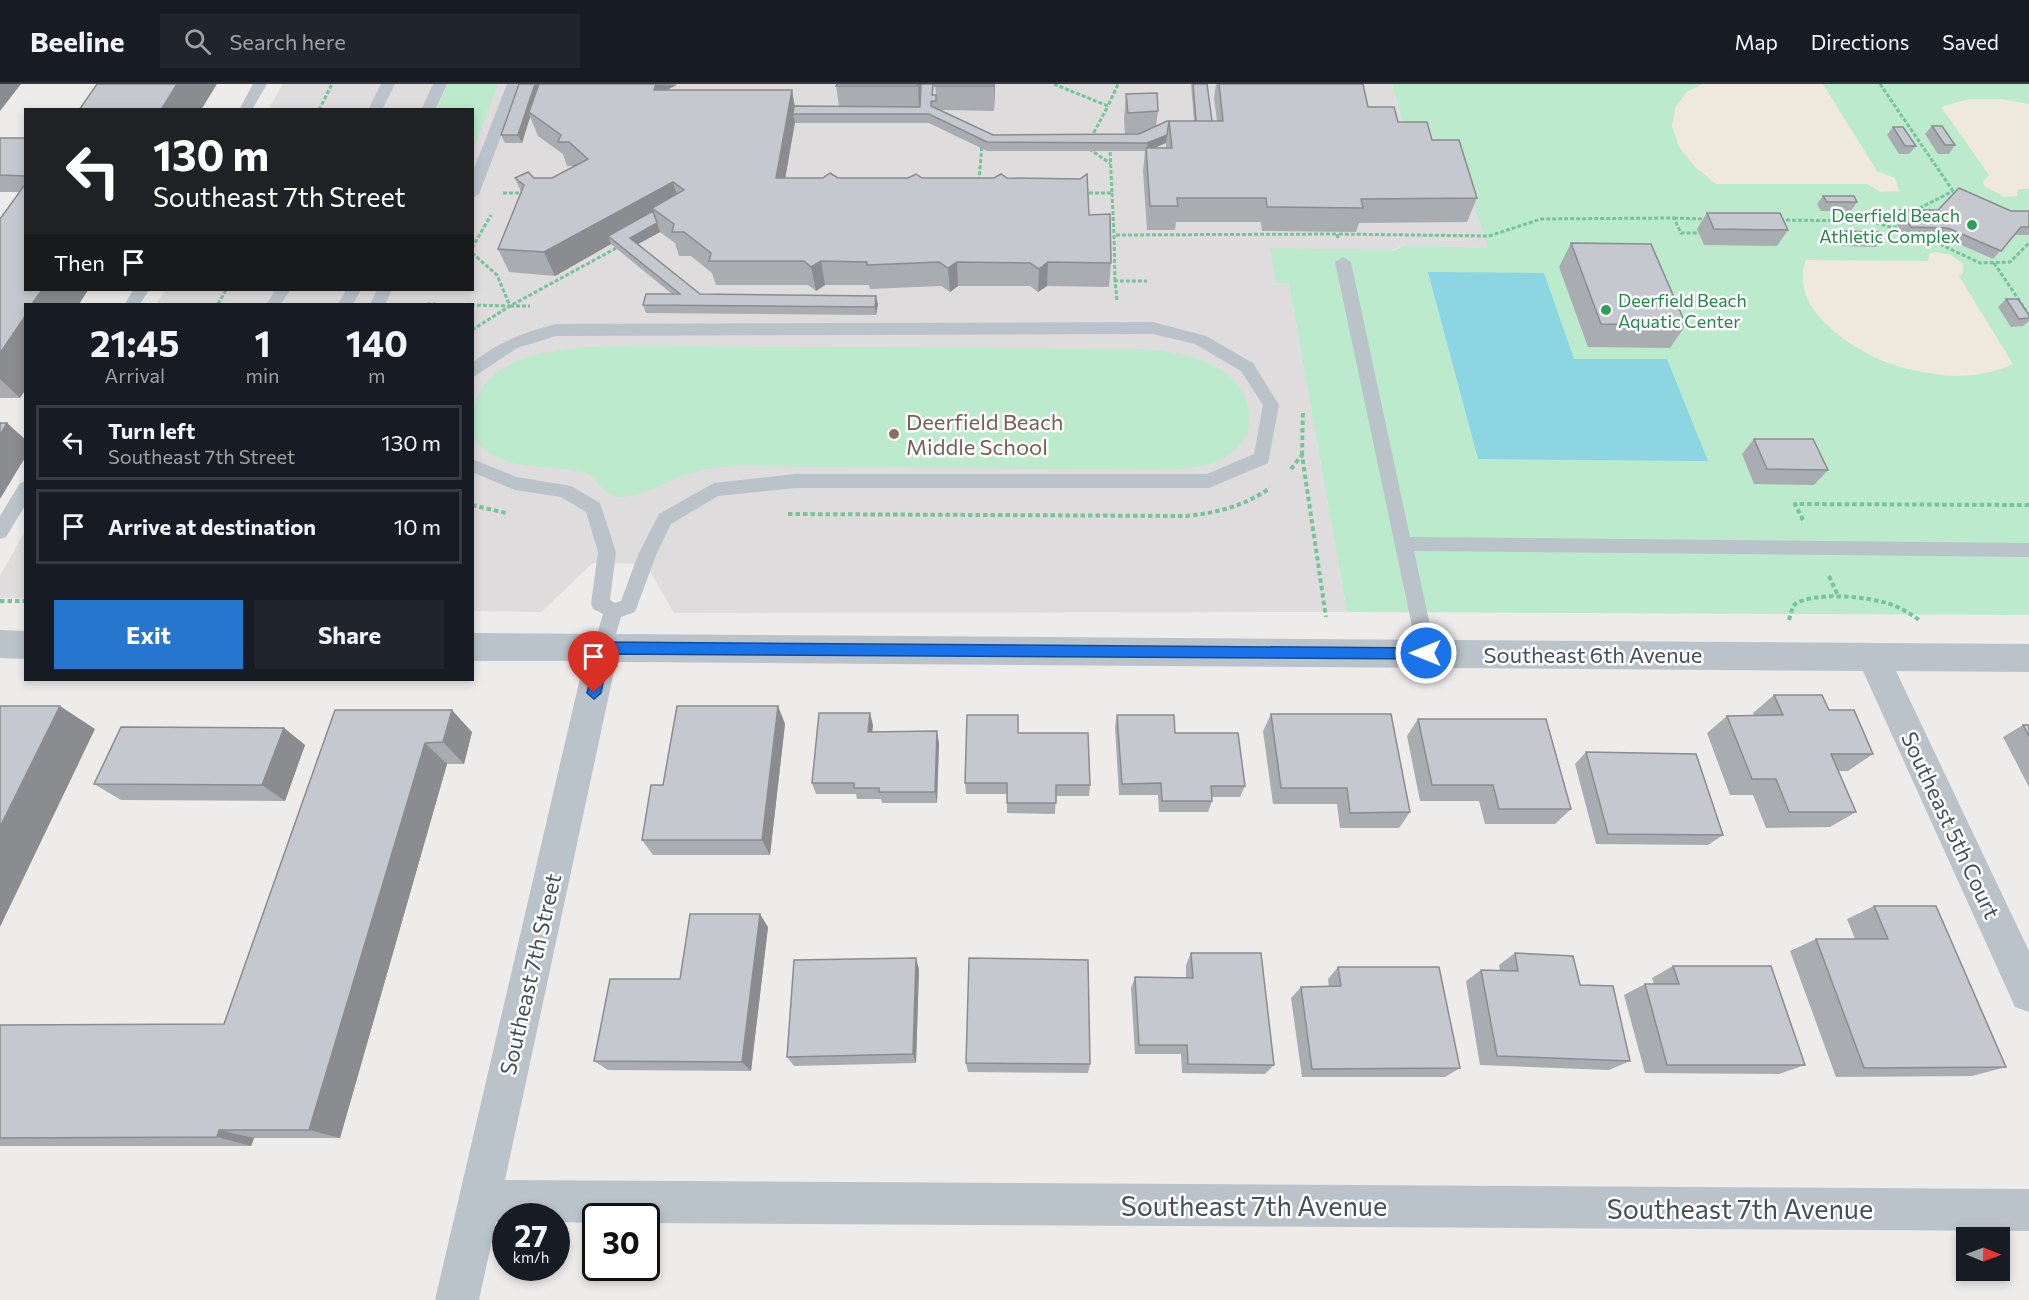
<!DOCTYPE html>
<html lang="en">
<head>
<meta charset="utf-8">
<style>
	body { margin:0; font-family:Commissioner,sans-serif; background:#20242c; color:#f1f3f6; height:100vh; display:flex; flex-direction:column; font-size:22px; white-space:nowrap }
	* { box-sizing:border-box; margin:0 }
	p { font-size:20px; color:#9ea1a6 }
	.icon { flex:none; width:33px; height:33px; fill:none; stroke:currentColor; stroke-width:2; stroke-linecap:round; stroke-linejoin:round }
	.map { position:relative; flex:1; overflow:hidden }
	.panel { position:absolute; left:24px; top:219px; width:450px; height:378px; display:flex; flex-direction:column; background:#171b24; border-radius:0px; box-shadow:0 3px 9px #0003 }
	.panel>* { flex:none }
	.hud { position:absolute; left:24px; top:24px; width:450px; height:183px; border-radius:0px; box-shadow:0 3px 9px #0003; background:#202124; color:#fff; overflow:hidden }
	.needle { width:39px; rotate:91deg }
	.tools { position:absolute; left:1956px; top:1143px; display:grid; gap:12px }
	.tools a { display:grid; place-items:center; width:54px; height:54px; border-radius:0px; background:#171b24; box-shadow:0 3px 9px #0003; font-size:30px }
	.speed { position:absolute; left:492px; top:1119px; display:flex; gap:12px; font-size:30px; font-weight:700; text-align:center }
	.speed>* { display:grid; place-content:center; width:78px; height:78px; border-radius:50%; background:#171b24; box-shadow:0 3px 9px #0003; line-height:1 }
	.speed small { font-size:15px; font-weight:400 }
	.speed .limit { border:3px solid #111; border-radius:9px; background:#fff; color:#111 }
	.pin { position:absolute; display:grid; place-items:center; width:51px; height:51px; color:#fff; margin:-62px -26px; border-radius:50% 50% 50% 0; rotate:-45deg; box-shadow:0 0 6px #0007 }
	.pin .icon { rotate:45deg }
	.me { position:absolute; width:66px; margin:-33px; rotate:270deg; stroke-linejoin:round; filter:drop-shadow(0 0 4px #0008) }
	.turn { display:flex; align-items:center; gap:21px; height:126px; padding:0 30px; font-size:27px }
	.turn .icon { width:78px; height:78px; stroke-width:2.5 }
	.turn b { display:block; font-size:42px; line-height:51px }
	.then { display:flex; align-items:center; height:57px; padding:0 30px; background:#0003; gap:12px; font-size:22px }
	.eta { display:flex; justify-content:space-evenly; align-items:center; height:102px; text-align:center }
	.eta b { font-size:36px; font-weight:700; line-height:42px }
	.cta { display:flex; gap:12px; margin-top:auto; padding:12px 30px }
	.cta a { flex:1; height:69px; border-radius:0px; background:#2776cd; color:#fff; font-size:24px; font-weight:700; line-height:69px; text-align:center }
	.cta a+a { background:#20242c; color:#f1f3f6 }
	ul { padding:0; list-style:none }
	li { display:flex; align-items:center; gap:18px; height:75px; margin:0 12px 9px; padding:0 18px; border:3px solid #363941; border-radius:0px }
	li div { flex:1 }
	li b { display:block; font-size:22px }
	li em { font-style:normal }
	header { display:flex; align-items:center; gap:36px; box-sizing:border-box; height:84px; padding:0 30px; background:#171b24; border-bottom:2px solid #363941 }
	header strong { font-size:28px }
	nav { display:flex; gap:33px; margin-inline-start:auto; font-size:21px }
	.search { width:420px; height:54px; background:#20242c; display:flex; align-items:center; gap:15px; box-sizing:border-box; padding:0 21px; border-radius:0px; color:#9ea1a6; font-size:22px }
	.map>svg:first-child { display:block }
	.education { fill:#dfdcdd }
	.green { fill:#bceacc }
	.sand { fill:#efe8dc }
	.water { fill:#8cd5e3 }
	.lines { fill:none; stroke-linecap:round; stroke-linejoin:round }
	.path-far1 { stroke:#77c49b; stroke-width:3; stroke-dasharray:4 2; stroke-linecap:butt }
	.path { stroke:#77c49b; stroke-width:4; stroke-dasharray:4.5 3; stroke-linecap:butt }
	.service { fill:#bac3ca; fill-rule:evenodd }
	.minor { fill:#bac3ca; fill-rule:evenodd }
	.wall { fill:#a9acb1; fill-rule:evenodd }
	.shaded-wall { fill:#8a8c90 }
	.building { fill:#c5c8ce; stroke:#8a8c90; stroke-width:1.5 }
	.route { fill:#1a73e8; stroke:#114b97; stroke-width:1.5 }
	.leisure-dot { fill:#2e9e5b; stroke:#fff; stroke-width:2 }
	.education-dot { fill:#8d6e63; stroke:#fff; stroke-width:2 }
	.labels { text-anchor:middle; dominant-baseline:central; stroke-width:5; stroke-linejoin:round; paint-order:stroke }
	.far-leisure-label { font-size:18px; fill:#27864d; stroke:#fff; text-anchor:end }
	.education-label { font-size:22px; fill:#785e54; stroke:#fff; text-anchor:start }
	.street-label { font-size:22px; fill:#454f57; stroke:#fff }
	.near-street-label { font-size:27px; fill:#454f57; stroke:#fff }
</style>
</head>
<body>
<header>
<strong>Beeline</strong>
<div class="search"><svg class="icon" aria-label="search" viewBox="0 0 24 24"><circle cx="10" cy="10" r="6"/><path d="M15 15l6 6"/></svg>Search here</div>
<nav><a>Map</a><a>Directions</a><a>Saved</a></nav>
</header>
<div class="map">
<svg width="2029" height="1216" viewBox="0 0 2029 1216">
	<rect width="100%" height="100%" fill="#eeebeb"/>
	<path class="education" d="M283,0H1392L1404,44L1455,60L1488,164L1408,161L1276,199L1289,200L1347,528L674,529L646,480L593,479L541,528L473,527L472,220H156L165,206H472V26L268,25Z
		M25,447V514H0V492Z"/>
	<path class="green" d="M448,0H498L473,67L472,26L437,25Z
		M1392,0H2029V531L1347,528L1289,200L1276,199L1270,164L1394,166L1408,161L1488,164L1455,60L1404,44Z
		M647,262L1141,265C1169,268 1200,270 1224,288C1260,315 1259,360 1215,378C1202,383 1188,384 1175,386L737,382C720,383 704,384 688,390C666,397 646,411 623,413C603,414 600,394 583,388C553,380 516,387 489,369C483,365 478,358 473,353C461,257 585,263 647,262Z"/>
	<path class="sand" d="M1702,0H1823L1877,87L1895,94L1899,107L1880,108L1867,100H1716L1696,84L1679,63L1672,42L1675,24L1687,8Z
		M1969,15H2000L2029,20V105H2018L2017,112L2005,113L1984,102L1983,97L1989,91L1941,23Z
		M1935,168L1951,171L1963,180V189L1959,192L2013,280C1990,290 1966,294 1941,291C1919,288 1894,283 1874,273C1840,257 1789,219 1806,176L1928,177L1930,169Z"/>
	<path class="water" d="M1428,188L1544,189L1574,275H1667L1708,377L1478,375Z"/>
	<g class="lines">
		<path class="path-far1" d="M1054,0L1108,22L1118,0
			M1880,0L1953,107L1957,109
			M319,26L332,0
			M1091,54L1108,22
			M1089,65L1110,79
			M979,97L982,60
			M503,109H525
			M1083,109H1112L1110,65
			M1112,109L1114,151
			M1914,127L1953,107
			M1674,134L1706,135
			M1780,136L1869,137L1890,143H1903
			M1927,149L1931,156L1980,179L2010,178L2029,159
			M1338,154L1337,150L1489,152L1541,135L1674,134L1681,149H1699
			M472,164L491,131
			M472,169L497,191L510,222L472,221
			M1994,179L2029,231
			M1115,197L1114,151L1337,150
			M1117,216L1115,197H1147
			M218,220L226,206
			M427,220H436
			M510,222H530
			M472,246L510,222L620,162"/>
		<path class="path" d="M1302,371L1303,326
			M1291,385L1302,371L1326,533
			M472,421L506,429
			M788,430L1186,432C1217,429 1244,422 1270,404
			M1803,436L1795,420L2029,421
			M1829,492L1839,514
			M0,517H26
			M1789,536L1793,522C1810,506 1872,513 1893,521C1903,525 1912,531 1921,537"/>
		<path class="service" d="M253,0H267L252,26H239Z
			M381,0H395L382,26H368Z
			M433,0H447L435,26H421Z
			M507,0H521L479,110L472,114V90Z
			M1343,173L1351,178L1410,453L2029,459V473L1414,467L1436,569L1433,575L1426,577L1419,575L1335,178Z
			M133,206H149L140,220H125Z
			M275,206H290L281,220H267Z
			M346,206H361L353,220H338Z
			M377,206H392L385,220H370Z
			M1153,238L1206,252L1253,279L1279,321L1268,379L1209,404H795L718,412L671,440L656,471L635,528L621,533L610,570L603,572L596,570L593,564L603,530L593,525L591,520L598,468L586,428L561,413L515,406L472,388V375L517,393L571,402L600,419L616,468L610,516L615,519L621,517L638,471L659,430L714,399L795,390H1207L1254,370L1263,321L1241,287L1195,260L1153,250L556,252L517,264L472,294V279C498,258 524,248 556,240Z
			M26,397V420L6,453L0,455V432L20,399Z"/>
		<path class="minor" d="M0,546L26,547V575L0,574Z
			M472,549L2029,560V588L1896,587L2029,867V928L2015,923L1863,587L616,578L505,1096L2029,1105V1147L646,1139V1132H596V1139L556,1138V1132H506V1138H496L479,1216H435L584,577H472Z"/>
	</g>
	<path class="wall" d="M519,0H677L668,6H792L794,22H839L836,2L934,0L933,11H936L935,0H995L994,27L941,26L993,51L1125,50L1124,34L1126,10L1158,27L1156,42L1194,37L1191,0H1207L1212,37H1217L1214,14L1216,0H1363L1368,23L1432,56L1477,114L1467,138L1359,139L1356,148L1262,147L1261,138H1176L1175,146H1147L1143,87L1145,67H987L929,39H795V38L785,94H1007L1089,131L1111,179L1109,203L1047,202L1038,208L1030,202H958L950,208L941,202L870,205L869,201H825L816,207L808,201H716L712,189L691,172H679L675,159L660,148L638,160L700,210L878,220L876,231L646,229L643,221L672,210L611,160L555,192L509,188L498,165L521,108L515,94H552L574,82H567L563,70L538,52L530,33L522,59H505L501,51ZM1166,59V64H1155Z
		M1932,42L1955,61L1949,70H1938L1925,50Z
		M1893,43L1916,62L1909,70H1899L1887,51Z
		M0,54H26V206H88L79,220H26L20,314H0V135L19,108H0Z
		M1823,112L1857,118L1851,127H1821L1817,120Z
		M1900,126L2029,127V151H2014L1993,175L1941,152L1904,151L1893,134Z
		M1707,129L1788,146L1777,162L1704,161L1697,145Z
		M1844,147L1882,155L1876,163L1842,162L1838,155Z
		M1571,159L1686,241L1670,264L1588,263L1559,183Z
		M2006,215L2029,231V237L2023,242L2011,243L1998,223Z
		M1754,355L1828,386L1814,401L1754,400L1742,370Z
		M1774,611L1829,626L1873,670L1848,687H1838L1856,728L1830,743L1766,744L1753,711H1730L1707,649L1727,632L1754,631L1753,629Z
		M778,622L785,640L770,771H653L642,756L663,701Z
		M335,626L472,648L464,680H447L340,1054H254L251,1062H0V941L224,940Z
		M1271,630L1410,728L1399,744H1340L1337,720H1273L1263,647Z
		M1117,631L1175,649L1245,702L1240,713H1212V717L1208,728H1159L1158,711H1119L1115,643Z
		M1418,635L1571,725L1555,740H1485L1479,717H1420L1407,652Z
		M873,641L872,648L939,659L937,719H882L881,715H857L856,710H816L812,699Z
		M2023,641H2029V703L2003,653Z
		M284,644L305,661L285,717L121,716L94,700Z
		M1018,649L1090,701L1089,712H1056L1055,730L1007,729V710H966L965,699Z
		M1586,668L1723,751L1708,761L1596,760L1575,680Z
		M1874,822L2006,983L1972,992L1836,993L1790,867L1816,855H1855L1847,835Z
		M768,843L751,987L608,986L594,977L680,895Z
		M1191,869L1274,981L1265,990L1182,989L1181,970H1135L1131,904L1135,893L1186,894V881Z
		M1515,869L1580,901L1630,977L1609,986L1480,981L1466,897L1481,886H1500L1499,881Z
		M1673,882L1805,981L1779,990L1645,989L1624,911L1645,900H1654L1652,894Z
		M1338,883L1460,984L1445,993H1302L1291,914L1301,903H1329L1328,895Z
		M919,885L916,979L794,982L787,973Z
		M966,979L1090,980L1088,989L968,988Z"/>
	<path class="shaded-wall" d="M0,0H21L0,27Z
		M177,0H217L201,26H161Z
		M535,0H541L529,28L530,33L522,59L518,51Z
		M656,0L677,1L668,5L661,30L654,6Z
		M918,0H922L919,26Z
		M994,0H995L994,27Z
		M792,6L796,30H793L795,38L781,118L776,94Z
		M1167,51L1166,59L1147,67V59Z
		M673,98L680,122L652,124L656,135L608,152L611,160L555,192L544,168Z
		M657,139L660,148L633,163L630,154Z
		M821,177L825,201L816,207L811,183Z
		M957,178L958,202L950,208L948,184Z
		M1048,178L1047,202L1038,208L1039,185Z
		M42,206H88L79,220H32Z
		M876,212L878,220L876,231L875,223Z
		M26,231V305L20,314L0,295V269Z
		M7,339L26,356V372L0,415V351Z
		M60,622L95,645L0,843V743Z
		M778,622L785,640L770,771L762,756Z
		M452,626L472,648L464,680L443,658Z
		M870,629L873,641L871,659L868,648Z
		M284,644L305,661L285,717L262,701Z
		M937,647L939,659L937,719L935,708Z
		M425,659L447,680L340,1054L309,1046Z
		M760,830L768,843L751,987L742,978Z
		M916,874L919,885L916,979L913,970Z
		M219,1046L254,1054L251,1062L217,1053Z"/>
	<path class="building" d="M97,0H177L161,26H79Z
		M519,0H535L518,51H501Z
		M539,0H656L654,6H792L776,94H823L830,89L838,94H908L916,90L922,94H994L1001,90L1007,94L1080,95L1087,90L1089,131L1110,130L1111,179L1048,178L1039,185L1030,179L957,178L948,184L939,178L867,181V178L821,177L811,183L804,177H709L711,169L684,148H672L674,140L652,124L684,106L673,98L544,168L498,165L524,101L515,94L528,88L534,94H552L588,75L569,58H558L561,51L529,28Z
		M837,0H918L917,2H836Z
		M921,0H933L932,11H936V17H931V22L993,51L1139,50L1167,37H1196L1193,0H1207L1212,37H1169L1167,51L1147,59L987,58L929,30H793L794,22L920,23Z
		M935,0H994V2H935Z
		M1219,0H1363L1368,23H1394L1398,38H1427L1432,56H1459L1477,114L1361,115L1363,124L1267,123L1266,114H1177L1178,122H1150L1146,64H1172L1169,37H1223Z
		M1157,9L1158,27L1128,29L1126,10Z
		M1932,42H1942L1955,61H1945Z
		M1893,43H1903L1916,62H1905Z
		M0,54H26V92L0,91Z
		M26,99V206H42L32,220H26V231L0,269V135Z
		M1959,104L2011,127H2029V143H2021L2001,167L1948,144L1911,143L1900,126H1938Z
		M1823,112H1854L1857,118H1827Z
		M653,127L657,139L630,154L700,210L876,212L875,223L643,221L646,210H680L608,152Z
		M1707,129H1780L1788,146L1714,145Z
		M1844,147L1879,148L1882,155L1848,154Z
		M1571,159L1651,160L1686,241L1601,240Z
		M2006,215H2018L2029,231V234L2019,235Z
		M0,339H7L0,351Z
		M1754,355H1813L1828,386L1767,385Z
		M1774,611H1822L1829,626H1854L1873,670H1831L1856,728H1789L1776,695H1752L1727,632L1783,631Z
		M0,622H60L0,743Z
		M677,622H778L762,756H642L651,701H663Z
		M335,626H452L443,658L425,659L309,1046H219L217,1053L0,1054V941L224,940Z
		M819,629H870L868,648L937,647L935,708H879V704H854V699H812Z
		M1271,630H1391L1410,728L1350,729L1347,704H1281Z
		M967,631H1018V649H1088L1090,701H1056V719H1007V699H965Z
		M1117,631H1174L1175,649H1238L1245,702H1211L1212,717H1162L1161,699L1122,700Z
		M1418,635H1546L1571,725H1499L1493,701H1432Z
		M2023,641H2029V652Z
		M121,643L284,644L262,701L94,700Z
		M1586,668L1696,670L1723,751L1608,750Z
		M1874,822H1936L2006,983L1864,984L1816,855H1888Z
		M690,830H760L742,978L594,977L610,895H680Z
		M1191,869H1261L1274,981L1188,980L1187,961H1139L1135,893L1193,894Z
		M1515,869L1573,872L1580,901L1613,902L1630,977L1497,972L1481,886L1518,887Z
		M916,874L913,970L787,973L794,876Z
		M969,874L1088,876L1090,980L966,979Z
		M1673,882H1771L1805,981H1667L1645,900H1679Z
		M1338,883H1439L1460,984L1312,985L1301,903L1341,902Z"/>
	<path class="route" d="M603,558L1426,564L1433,569L1426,575L609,570L601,609L594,615L587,609L597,564Z"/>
	<g class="leisure-dot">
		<circle cx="1972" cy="141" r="6"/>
		<circle cx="1606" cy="226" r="6"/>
	</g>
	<circle class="education-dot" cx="894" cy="350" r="6"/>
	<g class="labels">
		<g class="far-leisure-label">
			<text x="1960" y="131">Deerfield Beach<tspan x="1960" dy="21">Athletic Complex</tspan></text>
			<text x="1618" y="216" text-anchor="start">Deerfield Beach<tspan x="1618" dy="21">Aquatic Center</tspan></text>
		</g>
		<g class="education-label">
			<text x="906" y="337">Deerfield Beach<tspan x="906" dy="25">Middle School</tspan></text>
		</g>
		<g class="street-label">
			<text x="1593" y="570">Southeast 6th Avenue</text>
			<text transform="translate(1951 741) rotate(65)">Southeast 5th Court</text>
			<text transform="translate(530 890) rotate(-77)">Southeast 7th Street</text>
		</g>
		<g class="near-street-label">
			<text x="1254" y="1121">Southeast 7th Avenue</text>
			<text x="1740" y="1124">Southeast 7th Avenue</text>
		</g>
	</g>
</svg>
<div class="tools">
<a><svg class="needle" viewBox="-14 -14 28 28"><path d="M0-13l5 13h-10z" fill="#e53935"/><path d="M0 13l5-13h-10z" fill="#9ea1a6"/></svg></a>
</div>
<div class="speed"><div>27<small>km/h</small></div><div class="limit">30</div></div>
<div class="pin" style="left:594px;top:609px;background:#d93025"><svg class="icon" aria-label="arrive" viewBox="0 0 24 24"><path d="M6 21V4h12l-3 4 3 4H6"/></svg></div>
<svg class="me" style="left:1426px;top:569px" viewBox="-20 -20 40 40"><circle r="17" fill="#1a73e8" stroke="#fff" stroke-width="3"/><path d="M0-11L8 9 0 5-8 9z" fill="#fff"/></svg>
<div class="hud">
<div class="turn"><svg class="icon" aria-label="left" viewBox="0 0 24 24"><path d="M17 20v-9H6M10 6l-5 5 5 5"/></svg><div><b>130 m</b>Southeast 7th Street</div></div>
<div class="then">Then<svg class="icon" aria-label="arrive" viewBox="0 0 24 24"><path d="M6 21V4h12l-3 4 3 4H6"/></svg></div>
</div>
<section class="panel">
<div class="eta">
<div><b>21:45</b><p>Arrival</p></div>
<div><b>1</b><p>min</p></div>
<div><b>140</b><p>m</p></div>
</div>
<ul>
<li><svg class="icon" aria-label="left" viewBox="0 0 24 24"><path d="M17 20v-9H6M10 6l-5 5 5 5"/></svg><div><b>Turn left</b><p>Southeast 7th Street</p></div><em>130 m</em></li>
<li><svg class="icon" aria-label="arrive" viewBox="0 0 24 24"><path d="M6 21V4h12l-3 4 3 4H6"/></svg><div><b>Arrive at destination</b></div><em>10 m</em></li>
</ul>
<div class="cta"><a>Exit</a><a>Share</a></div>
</section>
</div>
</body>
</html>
